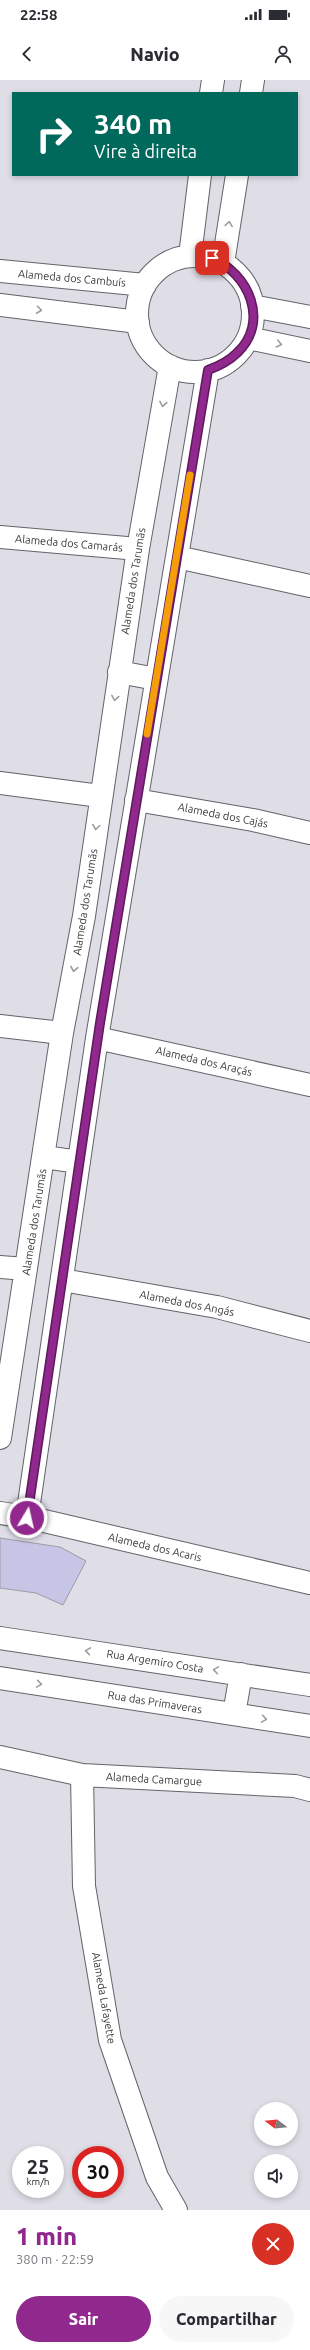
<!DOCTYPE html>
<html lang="pt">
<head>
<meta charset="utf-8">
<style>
	body { margin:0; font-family:Ubuntu,sans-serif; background:#f7f7f7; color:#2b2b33; height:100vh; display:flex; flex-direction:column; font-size:15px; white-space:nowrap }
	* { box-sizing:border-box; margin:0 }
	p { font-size:13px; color:#7c7c81 }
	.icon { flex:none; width:22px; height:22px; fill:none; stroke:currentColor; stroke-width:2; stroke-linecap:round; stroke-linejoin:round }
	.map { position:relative; height:2130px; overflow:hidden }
	.drawer { display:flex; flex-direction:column; background:#fff; flex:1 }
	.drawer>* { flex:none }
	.guide { position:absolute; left:12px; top:12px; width:286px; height:84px; border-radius:0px; box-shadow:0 2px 6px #0003; background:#00695c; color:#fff; overflow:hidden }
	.needle { width:26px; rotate:286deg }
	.tools { position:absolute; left:254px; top:2022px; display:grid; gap:8px }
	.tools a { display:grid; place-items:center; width:44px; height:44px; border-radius:50%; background:#fff; box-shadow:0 2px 6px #0003; font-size:20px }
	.speed { position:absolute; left:12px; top:2066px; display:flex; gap:8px; font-size:20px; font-weight:700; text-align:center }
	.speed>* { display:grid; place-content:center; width:52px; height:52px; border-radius:50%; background:#fff; box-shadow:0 2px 6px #0003; line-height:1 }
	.speed small { font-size:10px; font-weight:400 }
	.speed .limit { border:6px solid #d22; background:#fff; color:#111 }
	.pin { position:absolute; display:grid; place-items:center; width:34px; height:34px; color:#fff; margin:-17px; border-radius:8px; box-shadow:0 2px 6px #0006 }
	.me { position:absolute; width:44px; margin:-22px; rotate:9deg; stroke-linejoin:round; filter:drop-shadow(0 0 3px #0008) }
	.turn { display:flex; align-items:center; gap:14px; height:84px; padding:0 16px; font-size:18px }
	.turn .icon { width:52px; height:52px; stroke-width:2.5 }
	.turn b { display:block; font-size:28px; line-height:34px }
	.round { display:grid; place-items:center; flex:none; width:42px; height:42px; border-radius:21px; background:#f7f7f7 }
	.summary { display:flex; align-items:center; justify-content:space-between; height:68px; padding:0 16px }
	h1 { font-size:24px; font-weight:800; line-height:30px; color:#91288d }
	.action { display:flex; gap:8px; margin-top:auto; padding:8px 16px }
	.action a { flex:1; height:46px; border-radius:24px; background:#91288d; color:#fff; font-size:16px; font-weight:800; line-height:46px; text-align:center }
	.action a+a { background:#f7f7f7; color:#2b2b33 }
	.status { display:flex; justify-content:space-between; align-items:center; height:28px; padding:0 20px; background:#fff; direction:ltr }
	.status svg { height:11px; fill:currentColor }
	header { display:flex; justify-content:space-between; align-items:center; height:52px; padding:0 16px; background:#fff; font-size:18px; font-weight:800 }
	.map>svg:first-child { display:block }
	.building { fill:#c7c5e6; stroke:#9c9ca4 }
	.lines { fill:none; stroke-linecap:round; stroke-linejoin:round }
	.street-casing { stroke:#63636a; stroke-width:24 }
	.secondary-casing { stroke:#63636a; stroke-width:24 }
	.street { stroke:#fff; stroke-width:22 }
	.secondary { stroke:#fff; stroke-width:22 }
	.oneway { stroke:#9c9c9e }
	.route-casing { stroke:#5e1a5c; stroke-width:10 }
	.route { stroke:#91288d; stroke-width:7 }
	.slow { stroke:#f59e0b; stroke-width:7 }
	.labels { text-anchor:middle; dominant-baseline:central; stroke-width:3; stroke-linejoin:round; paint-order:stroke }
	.street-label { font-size:11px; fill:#39393c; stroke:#fff }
</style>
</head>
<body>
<div class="status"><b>22:58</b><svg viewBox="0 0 49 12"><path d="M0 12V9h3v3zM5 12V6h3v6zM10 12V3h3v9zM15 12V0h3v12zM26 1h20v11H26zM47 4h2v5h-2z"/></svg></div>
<header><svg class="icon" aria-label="back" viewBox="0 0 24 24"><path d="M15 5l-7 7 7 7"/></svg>Navio<svg class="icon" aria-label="person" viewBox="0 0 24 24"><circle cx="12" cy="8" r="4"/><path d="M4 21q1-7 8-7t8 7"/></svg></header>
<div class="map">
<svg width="310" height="2130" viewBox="0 0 310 2130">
	<rect width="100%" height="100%" fill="#dfdee7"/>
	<path class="building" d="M0,1458L60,1467L86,1481L63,1525L36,1513L0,1508Z"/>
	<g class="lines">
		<defs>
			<path id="street" d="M211,13L213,0
				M251,13L253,0
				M190,176L200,95
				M137 234a58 58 0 1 1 116 0a58 58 0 1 1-116 0Z
				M223,183L237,95
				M0,191L145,205
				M0,225L138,242
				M252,226L310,237
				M248,258L310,271
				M0,457L138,469
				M177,477L310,506
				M119,592L156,599
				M0,703L100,716
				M136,720L253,740L310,753
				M0,946L62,953
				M97,958L310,1005
				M44,1077L79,1082
				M0,1187L26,1189
				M62,1200L217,1227L310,1251
				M0,1358L62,953L84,836L138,469L170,286
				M0,1433L27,1437L310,1503
				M27,1437L97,958L208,290
				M0,1677L82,1695L295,1706L310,1710
				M82,1695L84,1806L110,1960L157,2097L176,2130"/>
			<path id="secondary" d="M0,1558L310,1605
				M0,1598L310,1646
				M234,1634L241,1594"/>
		</defs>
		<use href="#street" class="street-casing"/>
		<use href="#secondary" class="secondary-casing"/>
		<use href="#street" class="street"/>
		<use href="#secondary" class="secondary"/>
	</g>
	<defs><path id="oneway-chevron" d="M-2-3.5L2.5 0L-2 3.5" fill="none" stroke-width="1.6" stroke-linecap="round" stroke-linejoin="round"/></defs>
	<g class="oneway">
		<use href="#oneway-chevron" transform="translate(229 144) rotate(-81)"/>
		<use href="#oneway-chevron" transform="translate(39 230) rotate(7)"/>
		<use href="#oneway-chevron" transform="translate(279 264) rotate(12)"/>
		<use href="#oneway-chevron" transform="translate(163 324) rotate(100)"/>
		<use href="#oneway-chevron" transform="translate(115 618) rotate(99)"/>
		<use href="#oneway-chevron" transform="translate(96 747) rotate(98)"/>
		<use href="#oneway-chevron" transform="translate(74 889) rotate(100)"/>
		<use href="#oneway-chevron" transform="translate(88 1571) rotate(-171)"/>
		<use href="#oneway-chevron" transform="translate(216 1590) rotate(-171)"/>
		<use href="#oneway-chevron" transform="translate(39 1604) rotate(9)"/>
		<use href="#oneway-chevron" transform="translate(264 1639) rotate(9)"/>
	</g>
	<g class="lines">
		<defs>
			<path id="route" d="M27,1438L100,943L208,290C219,286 228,282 237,273C270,242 249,194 212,178"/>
		</defs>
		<use href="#route" class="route-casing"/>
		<use href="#route" class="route"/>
		<path class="slow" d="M147,654L190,395"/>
	</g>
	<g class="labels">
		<g class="street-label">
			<text transform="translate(72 198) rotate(5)">Alameda dos Cambuís</text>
			<text transform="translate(69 463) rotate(5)">Alameda dos Camarás</text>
			<text transform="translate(133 501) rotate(-81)">Alameda dos Tarumãs</text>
			<text transform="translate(223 735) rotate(11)">Alameda dos Cajás</text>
			<text transform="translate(85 822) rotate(-81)">Alameda dos Tarumãs</text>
			<text transform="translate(204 981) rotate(13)">Alameda dos Araçás</text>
			<text transform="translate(34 1142) rotate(-81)">Alameda dos Tarumãs</text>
			<text transform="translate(187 1223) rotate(11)">Alameda dos Angás</text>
			<text transform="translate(155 1467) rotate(13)">Alameda dos Acaris</text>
			<text transform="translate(155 1581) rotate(9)">Rua Argemiro Costa</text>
			<text transform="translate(155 1622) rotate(9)">Rua das Primaveras</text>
			<text transform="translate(154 1699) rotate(3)">Alameda Camargue</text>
			<text transform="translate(104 1918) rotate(80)">Alameda Lafayette</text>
		</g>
	</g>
</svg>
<div class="tools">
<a><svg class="needle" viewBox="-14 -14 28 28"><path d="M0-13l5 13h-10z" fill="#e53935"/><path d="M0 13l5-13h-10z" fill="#7c7c81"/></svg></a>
<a><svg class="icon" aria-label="sound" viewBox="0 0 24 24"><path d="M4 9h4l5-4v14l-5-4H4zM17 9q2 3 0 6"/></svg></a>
</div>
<div class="speed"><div>25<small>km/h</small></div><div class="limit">30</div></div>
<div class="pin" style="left:212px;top:178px;background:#d93025"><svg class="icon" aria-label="arrive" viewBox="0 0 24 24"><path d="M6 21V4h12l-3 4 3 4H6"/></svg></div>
<svg class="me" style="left:27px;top:1438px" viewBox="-20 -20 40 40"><circle r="17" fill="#91288d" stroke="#fff" stroke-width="3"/><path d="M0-11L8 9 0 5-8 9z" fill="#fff"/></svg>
<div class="guide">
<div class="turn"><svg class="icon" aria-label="right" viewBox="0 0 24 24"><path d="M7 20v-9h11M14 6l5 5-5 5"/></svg><div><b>340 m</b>Vire à direita</div></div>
</div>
</div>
<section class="drawer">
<div class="summary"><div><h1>1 min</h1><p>380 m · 22:59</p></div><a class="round" style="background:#d93025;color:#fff"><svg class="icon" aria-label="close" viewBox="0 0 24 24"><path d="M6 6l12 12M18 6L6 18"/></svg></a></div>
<div class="action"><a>Sair</a><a>Compartilhar</a></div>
</section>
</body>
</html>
